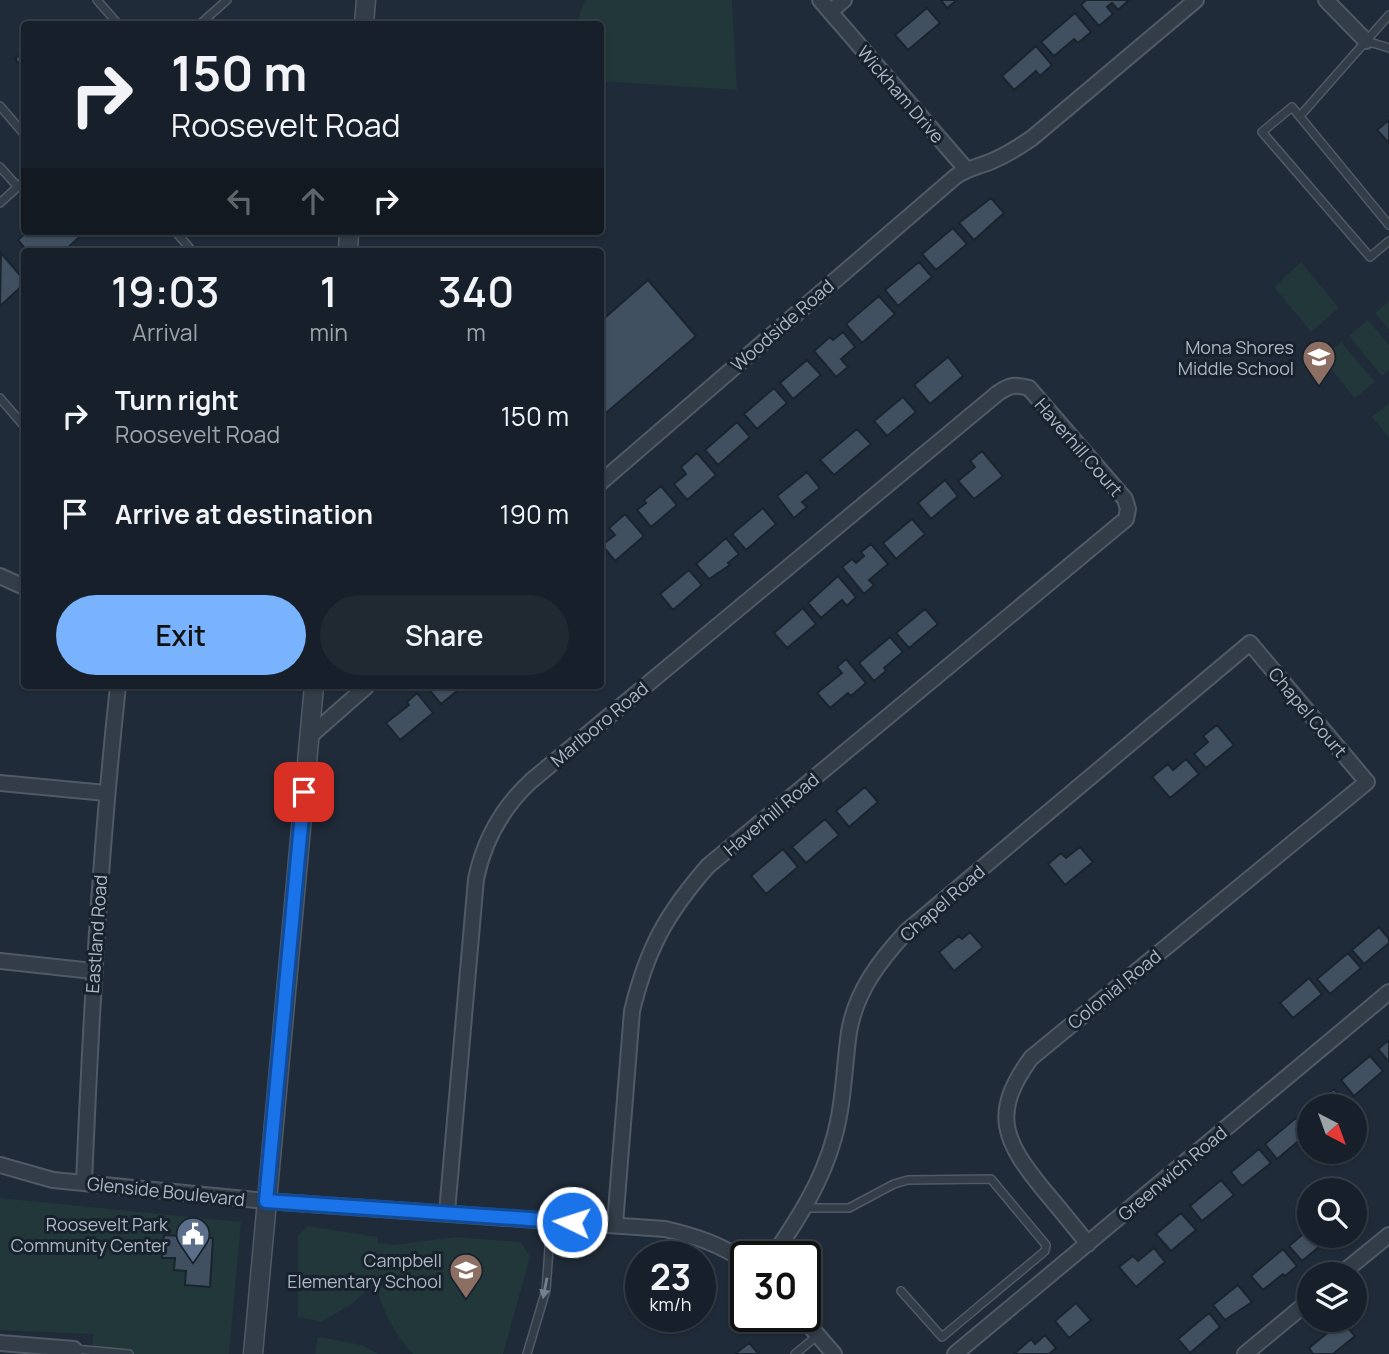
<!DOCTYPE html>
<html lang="en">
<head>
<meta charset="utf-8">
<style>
	body { margin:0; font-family:Manrope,sans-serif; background:#202832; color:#f1f3f6; height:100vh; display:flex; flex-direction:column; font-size:26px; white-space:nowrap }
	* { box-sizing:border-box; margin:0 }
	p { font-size:23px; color:#9ea3a8 }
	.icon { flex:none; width:38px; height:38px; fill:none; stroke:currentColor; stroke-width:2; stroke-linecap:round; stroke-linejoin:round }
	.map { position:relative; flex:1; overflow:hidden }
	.side { position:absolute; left:21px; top:248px; width:583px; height:441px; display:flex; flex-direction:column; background:#17202a; border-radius:7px; box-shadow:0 2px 5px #0004,0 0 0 2px #363e47 }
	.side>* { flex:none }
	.banner { position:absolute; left:21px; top:21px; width:583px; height:214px; border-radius:7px; box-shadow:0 2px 5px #0004,0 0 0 2px #363e47; background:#17202a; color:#f1f3f6; overflow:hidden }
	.needle { width:46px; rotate:139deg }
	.fabs { position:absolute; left:1297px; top:1094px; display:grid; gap:14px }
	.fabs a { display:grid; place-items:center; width:70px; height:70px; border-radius:50%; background:#17202a; box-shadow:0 2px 5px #0004,0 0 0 2px #363e47; font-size:35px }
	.speed { position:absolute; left:625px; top:1241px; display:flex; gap:14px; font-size:35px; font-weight:700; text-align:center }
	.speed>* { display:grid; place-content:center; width:91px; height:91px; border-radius:50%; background:#17202a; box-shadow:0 2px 5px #0004,0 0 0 2px #363e47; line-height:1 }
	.speed small { font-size:18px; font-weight:400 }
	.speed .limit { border:4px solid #111; border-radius:10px; background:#fff; color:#111 }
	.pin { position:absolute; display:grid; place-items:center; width:60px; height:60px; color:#fff; margin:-30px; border-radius:14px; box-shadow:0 4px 10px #0006 }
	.me { position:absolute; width:77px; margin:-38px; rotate:274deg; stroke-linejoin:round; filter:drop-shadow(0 0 5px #0008) }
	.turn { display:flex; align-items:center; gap:24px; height:147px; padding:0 35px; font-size:32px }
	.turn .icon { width:91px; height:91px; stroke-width:2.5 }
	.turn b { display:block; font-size:49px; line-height:60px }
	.lanes { display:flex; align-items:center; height:66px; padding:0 35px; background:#0003; justify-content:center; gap:35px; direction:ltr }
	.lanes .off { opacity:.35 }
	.eta { display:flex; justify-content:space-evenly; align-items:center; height:119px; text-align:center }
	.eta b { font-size:42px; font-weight:600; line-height:49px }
	.primary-button { display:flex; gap:14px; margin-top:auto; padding:14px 35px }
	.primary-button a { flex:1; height:80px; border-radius:42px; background:#7ab3fd; color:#111; font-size:28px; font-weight:600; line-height:80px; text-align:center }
	.primary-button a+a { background:#202832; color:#f1f3f6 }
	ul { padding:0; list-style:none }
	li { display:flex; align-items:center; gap:21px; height:98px; padding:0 35px }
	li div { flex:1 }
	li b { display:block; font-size:26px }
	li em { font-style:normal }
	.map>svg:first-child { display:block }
	.green { fill:#213739 }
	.building { fill:#415060; stroke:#1a242f; stroke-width:2 }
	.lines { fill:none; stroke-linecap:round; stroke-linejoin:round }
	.service-casing { stroke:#505a66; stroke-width:10 }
	.minor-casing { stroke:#505a66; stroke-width:18 }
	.tertiary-casing { stroke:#505a66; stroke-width:21 }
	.service { stroke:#323d48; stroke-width:7 }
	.minor { stroke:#323d48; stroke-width:14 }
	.tertiary { stroke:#323d48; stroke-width:18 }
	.oneway { fill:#75808d }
	.route-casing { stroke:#114b97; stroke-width:18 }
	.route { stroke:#1a73e8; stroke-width:12 }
	.labels { text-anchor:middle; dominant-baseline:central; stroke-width:6; stroke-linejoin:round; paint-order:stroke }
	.street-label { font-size:18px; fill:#acb7c5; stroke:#18222d }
	.poi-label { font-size:18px; fill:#acb7c5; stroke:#18222d; text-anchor:end }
</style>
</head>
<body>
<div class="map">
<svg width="1389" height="1354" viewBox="0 0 1389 1354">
	<rect width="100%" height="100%" fill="#1f2b38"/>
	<path class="green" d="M585,0H732L737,90L600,81V24H576Z
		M1301,262L1339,308L1311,332L1274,287Z
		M1389,301V330L1375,313Z
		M1368,320L1389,345V370L1382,376L1349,336Z
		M1341,342L1375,382L1355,398L1322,358Z
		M1389,403V438L1372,417Z
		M0,1198L241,1222L229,1354H92L93,1334L0,1330Z
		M309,1226L378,1237V1243L394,1245L455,1237L521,1242L530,1257L503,1354H413C393,1332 382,1310 375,1282L352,1304L321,1322L298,1317V1235Z
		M318,1337L362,1345L379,1354H315Z"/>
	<path class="building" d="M941,0H957L947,8Z
		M1086,0H1129L1118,10L1112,3L1107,7L1113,14L1099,26L1081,5Z
		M927,8L940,23L908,50L895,35Z
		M1075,13L1091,32L1078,43L1074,39L1054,56L1041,42Z
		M1036,46L1052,65L1040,76L1036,71L1014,90L1002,76Z
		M24,51V70L15,59Z
		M1389,120V143L1377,130Z
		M991,198L1004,213L974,240L959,223Z
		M953,228L967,244L936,270L922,254Z
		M28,231H86L63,252H28L18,240Z
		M1,253L24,280V284L0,306Z
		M919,262L932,277L898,306L885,290Z
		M648,280L696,336L600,418V322Z
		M879,296L895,314L862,343L846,324Z
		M843,332L855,347L841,359L848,367L836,377L814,351L830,337L833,340Z
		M948,357L963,376L930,404L914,385Z
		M807,360L821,375L793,399L780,383Z
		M774,388L787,403L757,429L744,414Z
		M903,397L916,412L887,436L874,421Z
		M737,422L750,437L718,465L705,450Z
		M857,429L871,444L834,475L820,460Z
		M982,451L1003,476L974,499L958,481L975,467L970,461Z
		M697,453L716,475L687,500L674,484L686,474L681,467Z
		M807,472L820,488L802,502L807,507L794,518L777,496Z
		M945,480L958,496L931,519L918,503Z
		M661,486L677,505L651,527L637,510L646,503L644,500Z
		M763,508L776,524L746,550L732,534Z
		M625,514L644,536L615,561L602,545L615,535L609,528Z
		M912,519L925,534L896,559L883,543Z
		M726,538L739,554L728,563L730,565L709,579L696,564Z
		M871,544L888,564L869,580L874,585L864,594L842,567L852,559L856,563L864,556L861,552Z
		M689,570L702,585L673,610L660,594Z
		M838,576L856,597L847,606L842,600L821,618L808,603Z
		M803,608L816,624L787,648L774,633Z
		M925,609L938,624L909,648L896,633Z
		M890,637L903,652L884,668L886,671L874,681L859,663Z
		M846,659L866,683L851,696L848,693L830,708L817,693L842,673L837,667Z
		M426,686H463L441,704Z
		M417,693L433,713L400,740L386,723L409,705L407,702Z
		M1217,725L1234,745L1206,768L1194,754L1208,742L1203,736Z
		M1186,759L1199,774L1170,798L1152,777L1168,764L1173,770Z
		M865,787L878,802L849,827L836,811Z
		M825,819L839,835L806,863L792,847Z
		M1080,847L1093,862L1065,885L1048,864L1061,853L1066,858Z
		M783,849L798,867L766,894L751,876Z
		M1379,927L1389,939V943L1364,964L1352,950Z
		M970,932L983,947L954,971L939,952L959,936L962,939Z
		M1348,953L1361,968L1330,994L1317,979Z
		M1309,978L1322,994L1293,1018L1280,1003Z
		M1389,1040V1062L1378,1049Z
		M1370,1056L1383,1071L1354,1096L1341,1080Z
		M1334,1089L1347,1104L1344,1106H1313Z
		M1309,1109V1126L1301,1116Z
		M1296,1118L1308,1133L1277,1159L1265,1144Z
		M1259,1149L1271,1163L1242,1186L1231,1172Z
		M1221,1180L1234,1195L1202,1221L1190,1206Z
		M1354,1191L1366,1205L1354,1214Z
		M1181,1213L1196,1230L1171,1251L1156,1234Z
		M1309,1229V1236L1331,1237L1302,1261L1289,1246Z
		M164,1235L213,1238L210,1287L185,1285L186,1271L174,1270L175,1258H162Z
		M1154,1248L1165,1262L1136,1287L1119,1267L1133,1256L1138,1261Z
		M1283,1249L1297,1266L1285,1276L1283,1274L1263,1290L1251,1276Z
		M1238,1285L1252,1302L1225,1320L1213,1305Z
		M1076,1303L1091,1320L1069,1338L1055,1321Z
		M1209,1313L1220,1327L1190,1353L1178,1339Z
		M1342,1321L1355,1336L1333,1354H1313L1309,1348Z
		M1045,1335L1056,1348L1049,1354H1014L1031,1339L1035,1344Z
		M749,1343L759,1354H735Z"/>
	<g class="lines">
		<defs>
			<path id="service" d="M97,0L118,24
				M200,24L227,0
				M1366,41L1389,48
				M0,106L24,134
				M1300,116L1389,15
				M0,167L18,187
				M0,203L24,181
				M1389,225L1292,107L1262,132L1370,257L1389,241
				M175,231L193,252
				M0,398L24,426
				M805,1208H849L894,1184L908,1180L991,1179L1046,1245L1045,1251L942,1337L901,1291
				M74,1349L129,1354
				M527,1354L546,1290L551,1221
				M795,1354L818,1335"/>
			<path id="minor" d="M820,0L966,169
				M1326,0L1366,41
				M830,12L844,0
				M600,483L955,177C967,168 978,167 992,161C1006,155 1019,147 1032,138L1196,0
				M0,576L24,587
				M309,737L367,686
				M0,783L106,793
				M0,961L93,971
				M0,1165L53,1180L266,1201L665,1229C695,1236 720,1244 746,1262
				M84,1183C91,1017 100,851 118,686
				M447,1212L476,879C484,840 502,808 531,781L998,393C1010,385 1015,384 1029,388L1125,499L1128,509L1126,519L708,866C666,914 647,949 632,1011L615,1224
				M773,1256C798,1219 822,1182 834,1138C844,1103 844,1067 849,1032C856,991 880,960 907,931L1250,643L1367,782L1031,1058C991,1113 1003,1140 1043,1189C1058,1207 1073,1225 1088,1244
				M1341,1274L1389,1235
				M801,1316L834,1354
				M0,1343L74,1349V1354
				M955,1354L1389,992
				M1245,1354L1309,1301"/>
			<path id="tertiary" d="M364,24L366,0
				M348,252L349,231
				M253,1354L314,686"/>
		</defs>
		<use href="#service" class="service-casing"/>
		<use href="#minor" class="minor-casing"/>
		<use href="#tertiary" class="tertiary-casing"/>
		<use href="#service" class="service"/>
		<use href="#minor" class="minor"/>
		<use href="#tertiary" class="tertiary"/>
	</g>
	<defs><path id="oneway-solid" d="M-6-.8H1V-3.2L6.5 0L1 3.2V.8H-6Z" transform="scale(1.75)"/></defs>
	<use class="oneway" href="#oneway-solid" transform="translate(545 1288) rotate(101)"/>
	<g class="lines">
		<defs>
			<path id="route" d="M304,792L266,1201L572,1222"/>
		</defs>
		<use href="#route" class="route-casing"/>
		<use href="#route" class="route"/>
	</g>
	<defs>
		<symbol id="school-pin" viewBox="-11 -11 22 30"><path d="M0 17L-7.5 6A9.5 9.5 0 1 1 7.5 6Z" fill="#8d6e63" stroke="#18222d"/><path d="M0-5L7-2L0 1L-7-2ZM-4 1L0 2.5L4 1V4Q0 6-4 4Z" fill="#fff"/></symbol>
		<symbol id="civic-pin" viewBox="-11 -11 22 30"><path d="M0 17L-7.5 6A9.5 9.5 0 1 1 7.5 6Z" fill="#5c6f8a" stroke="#18222d"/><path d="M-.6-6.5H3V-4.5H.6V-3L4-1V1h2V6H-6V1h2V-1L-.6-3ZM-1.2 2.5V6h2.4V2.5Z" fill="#fff"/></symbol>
	</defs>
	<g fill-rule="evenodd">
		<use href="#school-pin" x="1300" y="338" width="38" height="52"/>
		<use href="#civic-pin" x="174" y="1215" width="38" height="52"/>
		<use href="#school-pin" x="447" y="1251" width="38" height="52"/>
	</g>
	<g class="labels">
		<g class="street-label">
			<text transform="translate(901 94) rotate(49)">Wickham Drive</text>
			<text transform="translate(782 325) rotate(-41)">Woodside Road</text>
			<text transform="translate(1079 447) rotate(49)">Haverhill Court</text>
			<text transform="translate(1308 712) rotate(50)">Chapel Court</text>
			<text transform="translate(599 724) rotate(-40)">Marlboro Road</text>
			<text transform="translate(771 814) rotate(-40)">Haverhill Road</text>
			<text transform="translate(942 903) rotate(-41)">Chapel Road</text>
			<text transform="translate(96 934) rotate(-86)">Eastland Road</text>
			<text transform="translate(1114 989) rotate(-39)">Colonial Road</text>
			<text transform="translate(1172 1173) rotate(-40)">Greenwich Road</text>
			<text transform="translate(166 1191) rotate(6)">Glenside Boulevard</text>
		</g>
		<g class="poi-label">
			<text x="1294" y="347">Mona Shores<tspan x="1294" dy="21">Middle School</tspan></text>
			<text x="168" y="1224">Roosevelt Park<tspan x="168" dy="21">Community Center</tspan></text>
			<text x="442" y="1260">Campbell<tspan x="442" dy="21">Elementary School</tspan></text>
		</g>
	</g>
</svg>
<div class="fabs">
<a><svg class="needle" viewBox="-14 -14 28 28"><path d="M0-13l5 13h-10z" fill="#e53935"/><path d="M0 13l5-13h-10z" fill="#9ea3a8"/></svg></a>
<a><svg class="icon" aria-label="search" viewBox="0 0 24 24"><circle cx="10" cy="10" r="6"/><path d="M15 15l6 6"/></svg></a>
<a><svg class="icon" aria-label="layers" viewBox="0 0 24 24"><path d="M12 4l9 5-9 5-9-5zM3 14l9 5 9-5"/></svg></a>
</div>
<div class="speed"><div>23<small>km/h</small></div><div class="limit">30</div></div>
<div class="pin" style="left:304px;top:792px;background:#d93025"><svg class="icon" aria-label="arrive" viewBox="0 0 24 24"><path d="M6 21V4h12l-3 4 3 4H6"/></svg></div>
<svg class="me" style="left:572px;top:1222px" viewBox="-20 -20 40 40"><circle r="17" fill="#1a73e8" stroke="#fff" stroke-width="3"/><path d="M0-11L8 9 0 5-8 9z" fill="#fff"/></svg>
<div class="banner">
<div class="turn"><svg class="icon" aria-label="right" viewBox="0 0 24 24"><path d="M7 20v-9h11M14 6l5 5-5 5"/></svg><div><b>150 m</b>Roosevelt Road</div></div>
<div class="lanes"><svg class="icon off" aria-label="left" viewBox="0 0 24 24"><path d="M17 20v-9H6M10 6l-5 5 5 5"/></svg><svg class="icon off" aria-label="ahead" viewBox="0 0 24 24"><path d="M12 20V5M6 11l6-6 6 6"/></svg><svg class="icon" aria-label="right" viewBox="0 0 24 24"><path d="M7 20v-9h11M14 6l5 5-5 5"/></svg></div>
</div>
<section class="side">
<div class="eta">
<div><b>19:03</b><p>Arrival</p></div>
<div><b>1</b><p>min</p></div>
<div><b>340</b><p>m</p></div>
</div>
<ul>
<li><svg class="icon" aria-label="right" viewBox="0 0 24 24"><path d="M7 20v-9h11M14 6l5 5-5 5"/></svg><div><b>Turn right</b><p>Roosevelt Road</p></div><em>150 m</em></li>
<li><svg class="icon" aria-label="arrive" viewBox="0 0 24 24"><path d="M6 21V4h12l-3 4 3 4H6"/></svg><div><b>Arrive at destination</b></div><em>190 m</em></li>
</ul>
<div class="primary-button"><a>Exit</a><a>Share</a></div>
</section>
</div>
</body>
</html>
